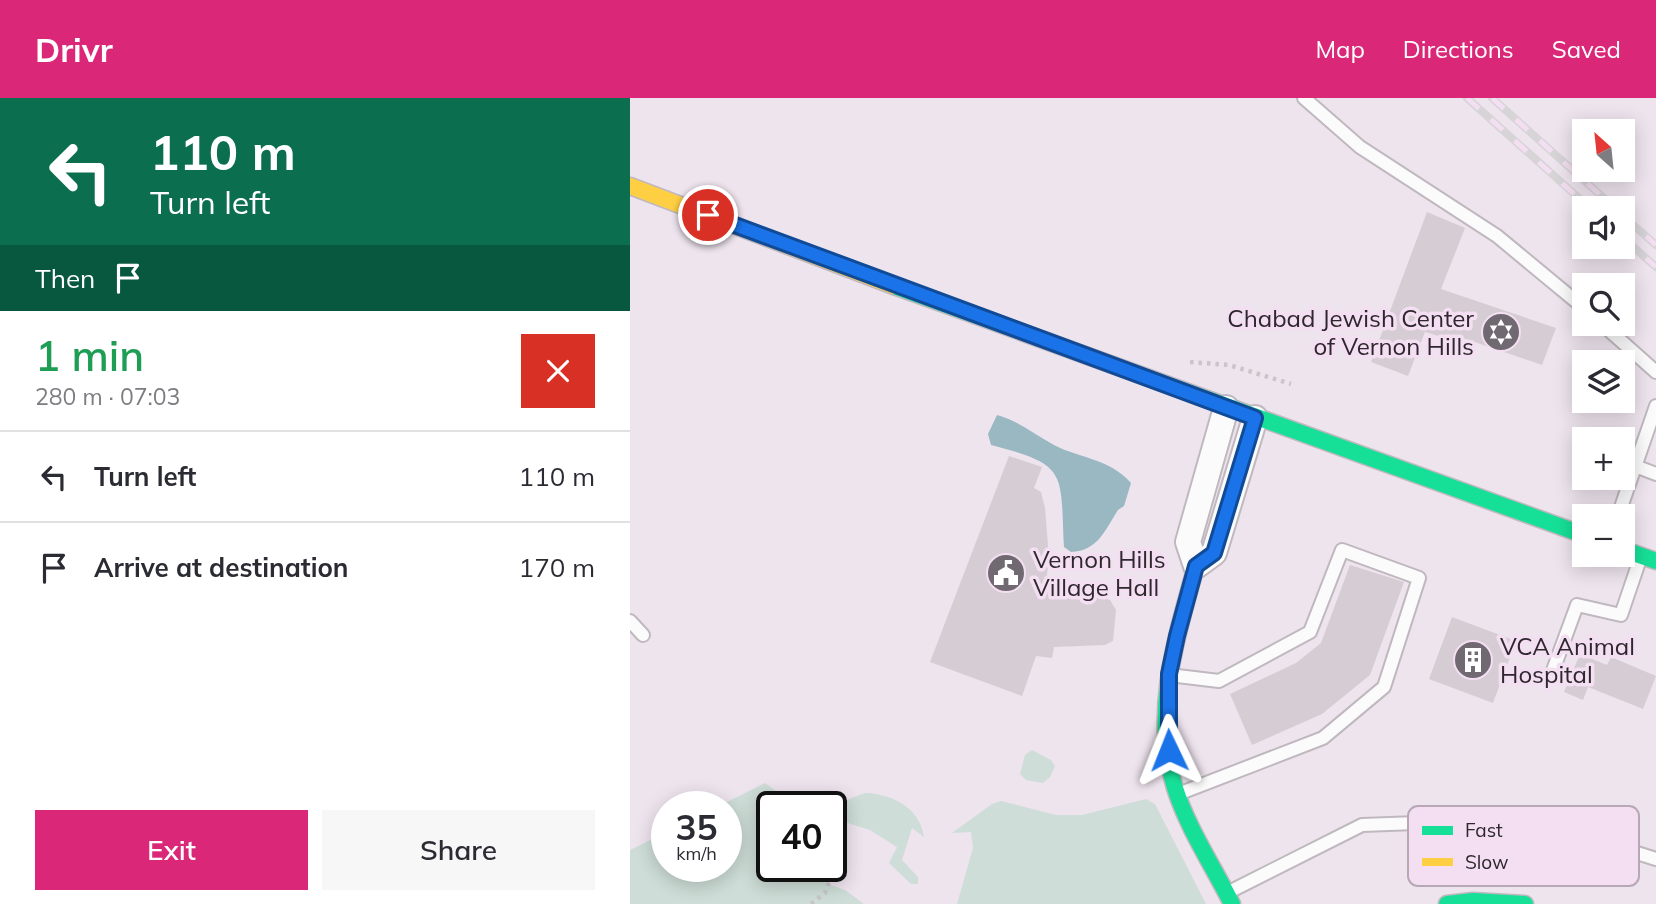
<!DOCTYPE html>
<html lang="en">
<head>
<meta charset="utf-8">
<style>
	body { margin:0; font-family:Mulish,sans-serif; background:#f7f7f7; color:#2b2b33; height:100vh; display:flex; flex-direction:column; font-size:26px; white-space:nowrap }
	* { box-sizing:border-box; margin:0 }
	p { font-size:23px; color:#7c7c81 }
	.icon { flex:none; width:38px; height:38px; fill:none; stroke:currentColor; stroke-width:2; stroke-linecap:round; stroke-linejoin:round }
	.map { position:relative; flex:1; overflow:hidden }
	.side { display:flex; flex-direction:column; background:#fff; width:630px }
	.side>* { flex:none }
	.banner { background:#0b6e4f; color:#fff; overflow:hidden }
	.needle { width:46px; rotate:333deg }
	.controls { position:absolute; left:942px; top:21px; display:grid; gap:14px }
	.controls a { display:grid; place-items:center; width:63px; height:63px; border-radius:0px; background:#fff; box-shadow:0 4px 18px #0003; font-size:35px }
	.speed { position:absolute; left:21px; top:693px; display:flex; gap:14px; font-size:35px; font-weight:700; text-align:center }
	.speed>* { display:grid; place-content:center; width:91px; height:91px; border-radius:50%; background:#fff; box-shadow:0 4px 18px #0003; line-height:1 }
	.speed small { font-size:18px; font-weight:400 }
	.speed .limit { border:4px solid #111; border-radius:10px; background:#fff; color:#111 }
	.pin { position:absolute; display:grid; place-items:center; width:60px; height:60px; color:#fff; margin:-30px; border:4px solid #fff; border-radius:50%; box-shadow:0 2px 7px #0007 }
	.me { position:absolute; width:77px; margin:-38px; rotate:358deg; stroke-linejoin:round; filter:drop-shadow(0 0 5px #0008) }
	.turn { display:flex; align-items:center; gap:24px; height:147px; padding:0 35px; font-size:32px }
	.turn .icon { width:91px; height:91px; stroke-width:2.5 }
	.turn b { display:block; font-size:49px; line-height:60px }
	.then { display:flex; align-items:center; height:66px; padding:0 35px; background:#0003; gap:14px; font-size:26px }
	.round { display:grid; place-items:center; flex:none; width:74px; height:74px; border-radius:0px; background:#f7f7f7 }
	.summary { display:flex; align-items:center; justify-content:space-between; height:119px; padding:0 35px }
	h1 { font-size:42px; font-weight:600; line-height:52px; color:#1e9e55 }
	.primary-button { display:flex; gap:14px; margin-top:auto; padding:14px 35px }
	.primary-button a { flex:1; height:80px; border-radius:0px; background:#db2777; color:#fff; font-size:28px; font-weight:600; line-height:80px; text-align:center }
	.primary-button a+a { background:#f7f7f7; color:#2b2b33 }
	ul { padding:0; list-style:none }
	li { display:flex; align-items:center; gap:21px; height:91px; padding:0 35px; border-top:2px solid #e1e1e2 }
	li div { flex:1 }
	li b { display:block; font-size:26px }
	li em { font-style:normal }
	header { display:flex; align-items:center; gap:42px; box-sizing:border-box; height:98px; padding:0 35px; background:#db2777; color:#fff }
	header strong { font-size:33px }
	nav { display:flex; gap:38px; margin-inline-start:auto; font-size:24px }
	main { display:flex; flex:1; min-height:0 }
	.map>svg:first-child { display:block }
	.green { fill:#ceddd7 }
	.water { fill:#99b8c1 }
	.building { fill:#d5ccd4 }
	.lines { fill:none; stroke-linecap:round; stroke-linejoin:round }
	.lane-casing { stroke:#c0b8bf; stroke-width:16 }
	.street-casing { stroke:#c0b8bf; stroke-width:28 }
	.fast-casing { stroke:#c0b8bf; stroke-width:19 }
	.slow-casing { stroke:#c0b8bf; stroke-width:19 }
	.path { stroke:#c9c5c9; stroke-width:4.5; stroke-dasharray:3.5 5; stroke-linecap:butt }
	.lane { stroke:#fcfbfc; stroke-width:12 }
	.street { stroke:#fcfbfc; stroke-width:24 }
	.fast { stroke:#16e098; stroke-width:16 }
	.slow { stroke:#ffcf43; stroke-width:16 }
	.rail-casing { stroke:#d7d4d7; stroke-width:8 }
	.rail { stroke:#f3dff1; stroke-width:5; stroke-dasharray:16; stroke-linecap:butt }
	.route-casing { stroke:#114b97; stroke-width:18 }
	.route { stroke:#1a73e8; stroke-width:12 }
	.labels { text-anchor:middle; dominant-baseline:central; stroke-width:7; stroke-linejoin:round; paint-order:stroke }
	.poi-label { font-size:24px; fill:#2e272d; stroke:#f3dff1; text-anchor:start }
	.key { fill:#f3dff1; stroke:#b8a8b6; stroke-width:2 }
	.key-label { font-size:19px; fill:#2e272d }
</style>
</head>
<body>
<header>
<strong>Drivr</strong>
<nav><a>Map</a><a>Directions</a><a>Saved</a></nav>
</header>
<main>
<section class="side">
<div class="banner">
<div class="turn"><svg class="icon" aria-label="left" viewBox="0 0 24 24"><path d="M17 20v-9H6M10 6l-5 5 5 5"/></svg><div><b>110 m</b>Turn left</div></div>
<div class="then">Then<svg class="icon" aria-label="arrive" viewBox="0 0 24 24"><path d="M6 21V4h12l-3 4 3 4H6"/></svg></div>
</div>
<div class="summary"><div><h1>1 min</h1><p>280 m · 07:03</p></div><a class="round" style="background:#d93025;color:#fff"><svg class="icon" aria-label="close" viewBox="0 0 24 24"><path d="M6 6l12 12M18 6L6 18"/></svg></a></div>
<ul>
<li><svg class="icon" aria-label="left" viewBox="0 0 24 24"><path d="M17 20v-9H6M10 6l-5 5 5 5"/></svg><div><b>Turn left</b></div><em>110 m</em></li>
<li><svg class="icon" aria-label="arrive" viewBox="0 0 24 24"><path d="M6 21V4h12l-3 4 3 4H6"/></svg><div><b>Arrive at destination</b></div><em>170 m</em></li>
</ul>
<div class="primary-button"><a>Exit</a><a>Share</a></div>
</section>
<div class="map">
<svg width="1026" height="806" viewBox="0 0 1026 806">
	<rect width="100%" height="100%" fill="#eee4ee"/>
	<path class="green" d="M402,652L421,662L425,668L420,679L413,685L396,682L390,676L395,657Z
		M135,685L169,709H142V768H196L199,772L195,785L215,792L234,806H0V752L37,734V768H96V709H87Z
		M235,695C263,696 290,710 294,739L282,730L272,762L288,779V786H281L259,765L267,749L240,732L208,722L201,739V714L219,701Z
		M516,701L525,706L576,806H327L343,750L341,734L322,735L362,706L371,703L426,717H452Z"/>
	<path class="water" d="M367,317C389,323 404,336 424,347C451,361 479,360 501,385L494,408L488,412C475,432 468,453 441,454L434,449C430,374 439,367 361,347L358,336Z"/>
	<path class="building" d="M797,114L835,130L811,191L926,230L912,267L824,237L822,242L795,234L778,278L741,264Z
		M379,358L412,369L404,390L411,394L415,410L419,460L416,484L480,502L486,512L483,543L475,547L424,549L422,560L406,558L392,598L300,564Z
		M720,467L774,484L740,577L692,616L622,647L600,596L666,565L691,545Z
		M822,519L886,543L863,605L799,581Z
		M950,556L977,567L981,559L1026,578L1013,611L958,589L953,602L934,594Z"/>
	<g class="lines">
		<defs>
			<path id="lane" d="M674,0L730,49L867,138L954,210
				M972,226L1026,274
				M1005,368L1026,376
				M988,418L1026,308
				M0,523L13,537
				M922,575L947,507L991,517L1010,461
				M539,577L589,583L680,534L712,452L789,480L754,589L693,640L548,696
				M597,795L732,727L899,721L1026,761"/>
			<path id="street" d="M596,310L558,444L566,468L584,455L625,320"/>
			<path id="fast" d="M264,188L954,437
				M992,451L1026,463
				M566,468C546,540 522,616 545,690C558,731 583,768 602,806
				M817,806L843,803L895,806"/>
			<path id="slow" d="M0,88L264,188"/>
		</defs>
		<use href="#lane" class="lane-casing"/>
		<use href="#street" class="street-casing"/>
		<use href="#fast" class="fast-casing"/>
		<use href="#slow" class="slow-casing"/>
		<path class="path" d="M560,264L599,267L661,286
			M181,806L195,795L207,760"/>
		<use href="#lane" class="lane"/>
		<use href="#street" class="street"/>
		<use href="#fast" class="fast"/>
		<use href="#slow" class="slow"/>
		<defs>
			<path id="rail" d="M837,0L960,110
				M862,0L985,110
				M992,117L1026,147
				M992,139L1026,169"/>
		</defs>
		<use href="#rail" class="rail-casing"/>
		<use href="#rail" class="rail"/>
	</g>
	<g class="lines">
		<defs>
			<path id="route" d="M78,117L625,320L584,455L566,468L547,538L539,576V652"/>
		</defs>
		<use href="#route" class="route-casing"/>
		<use href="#route" class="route"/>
	</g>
	<defs>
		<symbol id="synagogue-disc" viewBox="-11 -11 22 22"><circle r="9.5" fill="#716971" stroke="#f3dff1"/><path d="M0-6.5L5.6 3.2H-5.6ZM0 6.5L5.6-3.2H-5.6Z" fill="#fff"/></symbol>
		<symbol id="civic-disc" viewBox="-11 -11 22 22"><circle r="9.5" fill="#716971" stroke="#f3dff1"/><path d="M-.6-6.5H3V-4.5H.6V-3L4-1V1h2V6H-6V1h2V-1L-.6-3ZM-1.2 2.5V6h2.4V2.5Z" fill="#fff"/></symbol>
		<symbol id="building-disc" viewBox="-11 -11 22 22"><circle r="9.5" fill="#716971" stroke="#f3dff1"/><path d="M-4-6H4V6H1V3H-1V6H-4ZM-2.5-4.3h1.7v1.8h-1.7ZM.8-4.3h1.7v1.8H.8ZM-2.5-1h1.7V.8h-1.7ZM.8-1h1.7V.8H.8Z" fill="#fff"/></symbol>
	</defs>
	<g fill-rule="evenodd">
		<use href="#synagogue-disc" x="849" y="212" width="44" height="44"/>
		<use href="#civic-disc" x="354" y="453" width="44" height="44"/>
		<use href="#building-disc" x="821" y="540" width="44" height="44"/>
	</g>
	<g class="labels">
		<g class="poi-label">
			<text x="844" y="220" text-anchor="end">Chabad Jewish Center<tspan x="844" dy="28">of Vernon Hills</tspan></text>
			<text x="403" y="461">Vernon Hills<tspan x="403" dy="28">Village Hall</tspan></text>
			<text x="870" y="548">VCA Animal<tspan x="870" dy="28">Hospital</tspan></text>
		</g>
	</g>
	<rect x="778" y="708" width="231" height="80" rx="10" class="key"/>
	<rect x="792" y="728" width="31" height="9" fill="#16e098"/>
	<rect x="792" y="760" width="31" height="8" fill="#ffcf43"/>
	<g class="key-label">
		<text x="835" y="739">Fast</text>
		<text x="835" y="771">Slow</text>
	</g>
</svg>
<div class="controls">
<a><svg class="needle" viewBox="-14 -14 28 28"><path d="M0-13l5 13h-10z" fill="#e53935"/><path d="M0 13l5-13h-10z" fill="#7c7c81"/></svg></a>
<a><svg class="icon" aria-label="sound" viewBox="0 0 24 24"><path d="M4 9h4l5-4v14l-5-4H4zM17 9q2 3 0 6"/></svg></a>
<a><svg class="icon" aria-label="search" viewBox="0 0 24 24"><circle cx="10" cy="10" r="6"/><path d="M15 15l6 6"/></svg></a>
<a><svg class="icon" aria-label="layers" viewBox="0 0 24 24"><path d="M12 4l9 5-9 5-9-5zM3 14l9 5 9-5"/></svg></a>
<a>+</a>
<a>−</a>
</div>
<div class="speed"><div>35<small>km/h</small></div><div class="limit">40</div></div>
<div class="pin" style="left:78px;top:117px;background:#d93025"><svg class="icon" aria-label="arrive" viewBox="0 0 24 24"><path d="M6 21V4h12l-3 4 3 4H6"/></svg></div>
<svg class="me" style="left:539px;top:652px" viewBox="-20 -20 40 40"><path d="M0-17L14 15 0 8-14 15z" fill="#1a73e8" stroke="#fff" stroke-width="4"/></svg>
</div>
</main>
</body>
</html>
